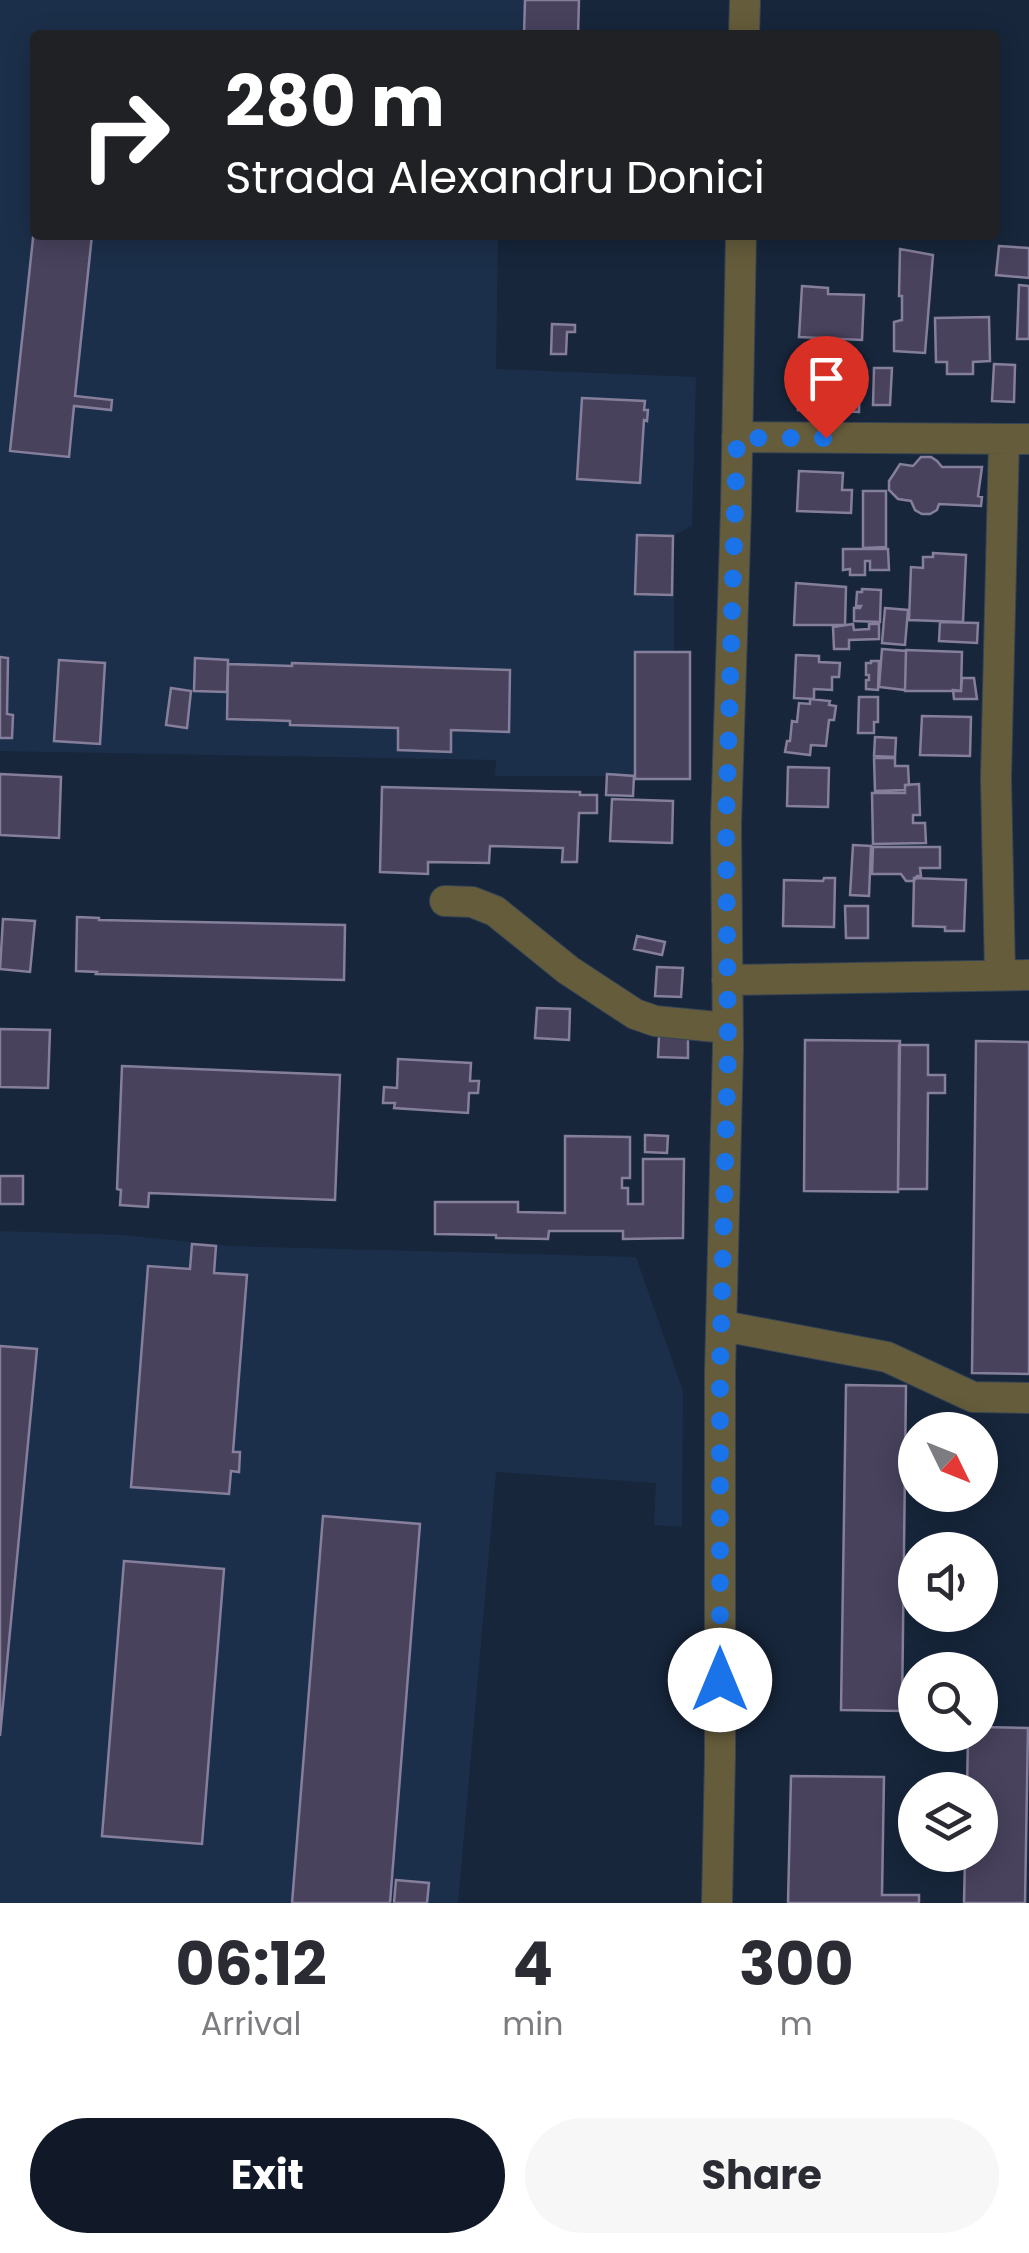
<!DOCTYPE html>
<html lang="en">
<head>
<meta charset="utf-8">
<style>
	body { margin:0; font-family:Poppins,sans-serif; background:#f7f7f7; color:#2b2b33; height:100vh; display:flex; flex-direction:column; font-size:38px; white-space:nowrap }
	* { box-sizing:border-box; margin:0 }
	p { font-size:32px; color:#7c7c81 }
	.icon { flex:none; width:55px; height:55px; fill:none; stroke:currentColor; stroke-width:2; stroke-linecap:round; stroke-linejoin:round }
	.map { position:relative; height:1903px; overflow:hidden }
	.details { display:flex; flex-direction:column; background:#fff; flex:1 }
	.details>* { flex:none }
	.banner { position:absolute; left:30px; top:30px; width:970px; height:210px; border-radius:10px; box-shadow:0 5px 25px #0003; background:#202124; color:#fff; overflow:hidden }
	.needle { width:65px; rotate:133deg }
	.fabs { position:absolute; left:898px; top:1412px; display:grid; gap:20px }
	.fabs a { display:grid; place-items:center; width:100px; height:100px; border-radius:50%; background:#fff; box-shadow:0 5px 25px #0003; font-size:50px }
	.pin { position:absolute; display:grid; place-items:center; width:85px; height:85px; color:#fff; margin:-102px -42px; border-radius:50% 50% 50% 0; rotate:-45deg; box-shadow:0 0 10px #0007 }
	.pin .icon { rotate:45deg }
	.me { position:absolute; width:110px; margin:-55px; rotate:0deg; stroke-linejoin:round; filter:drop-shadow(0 0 8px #0008) }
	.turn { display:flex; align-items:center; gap:35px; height:210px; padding:0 30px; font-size:45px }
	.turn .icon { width:130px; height:130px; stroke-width:2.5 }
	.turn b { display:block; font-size:70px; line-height:85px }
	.eta { display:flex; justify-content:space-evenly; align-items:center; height:170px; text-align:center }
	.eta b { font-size:60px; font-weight:700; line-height:70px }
	.cta { display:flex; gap:20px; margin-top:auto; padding:20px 30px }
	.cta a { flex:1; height:115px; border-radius:60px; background:#111827; color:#fff; font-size:40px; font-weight:700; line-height:115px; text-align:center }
	.cta a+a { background:#f7f7f7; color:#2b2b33 }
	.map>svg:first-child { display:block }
	.built { fill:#1c2f4a }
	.building { fill:#48425d; stroke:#857f9c; stroke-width:2.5 }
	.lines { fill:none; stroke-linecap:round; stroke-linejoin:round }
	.minor-casing { stroke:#354356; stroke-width:32 }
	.minor { stroke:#655c3b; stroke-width:30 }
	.route { stroke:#1a73e8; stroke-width:18; stroke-dasharray:0 32.4 }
</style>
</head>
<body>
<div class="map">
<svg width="1029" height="1903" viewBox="0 0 1029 1903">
	<rect width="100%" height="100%" fill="#17263b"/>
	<path class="built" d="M0,0H526L525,35H35V235H498L496,369L696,377L692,526L674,535V651H690V776H495L496,760L0,751Z
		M0,1231L123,1235L229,1246L636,1257L683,1391L682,1527L654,1525L656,1483L496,1472L458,1903H0Z"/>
	<path class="building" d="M525,0H579L578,35H524Z
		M35,220V235H92L75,396L112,400L111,410L74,406L69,457L10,451Z
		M999,246L1029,248V278L996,275Z
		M900,249L933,255L925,353L894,351V322L902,320V296H899Z
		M1019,285L1029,286V339H1017Z
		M802,286L828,288V294L864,295L862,340L799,337Z
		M989,317L990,361L973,362V374H947V362H936L935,318Z
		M552,324L575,325V332H567L566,354H551Z
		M800,360L844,362V367H860L859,412L798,410Z
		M994,364L1015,365L1014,402L992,401Z
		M874,368H892L890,405H873Z
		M582,398L645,401L644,410H648L647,421L644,420L640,483L577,479Z
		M921,457H931L937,461L942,467H982L978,496L982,497L981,506L939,504L937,510L930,514H922L915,510L911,501L898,499L889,490V481L893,475L900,464L913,466Z
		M799,471L843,473L842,490H852L851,513L797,511Z
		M863,491H886V547L863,548Z
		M637,535L673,536L672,595L635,594Z
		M843,549H888L889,570H870V561H865V575H850V569L843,570Z
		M933,553L966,555L963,622L909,620L911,567L923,568V557H933Z
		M796,583L846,587L845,625H794Z
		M862,589L881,590L880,622L854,621V608H860L861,606H856L857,592H862Z
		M885,608L908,610L905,645L882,643Z
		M940,622L978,623L977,643L939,641Z
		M853,624L854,630L869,629V624H879V639L849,640V649H834L833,627Z
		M882,649L906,651L905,690L879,687Z
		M906,650L962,652L961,691H905Z
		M635,652H690V779H635Z
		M796,655L819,656V662L840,663L839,677H832V690L814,689V699L794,698Z
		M0,657L8,658L7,714L13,715L12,738H0Z
		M195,658L228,660L227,692L194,691Z
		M59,660L105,663L100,744L54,741Z
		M871,661H879L878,690L866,689V680H869V675H866V663H871Z
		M292,663L510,670L509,732L451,730V752L398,750V728L290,725V721L227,719L228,664L292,666Z
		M962,678H974L977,699H954L953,690L961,691Z
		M171,688L191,691L187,728L166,725Z
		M859,697H878V722H874V733H858Z
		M810,699L830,701L829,705L836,706L834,720H829L826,746L811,745L810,755L785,752L787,741H790L792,721L797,722L799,703L810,704Z
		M922,716L971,717L970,756L920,755Z
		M875,737L896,738L895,757L874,756Z
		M874,758H895V766H908L909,785H905V790L875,791Z
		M788,767L829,768L828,807L787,806Z
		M0,774L61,777L59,838L0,835Z
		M607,774L634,776L633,796L606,795Z
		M919,784L920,815H913V823H925L926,843L873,844L872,793H905V785Z
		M382,787L580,792V795H597V813H579L577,862H562L563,848L490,846L489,863L428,862V874L380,872Z
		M612,799L673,801L672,843L610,841Z
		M853,845L871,846L869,896L850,895Z
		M873,847H940V868H920L921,876H917L914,881H906L901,874H872Z
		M824,878H835L834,927L783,926L784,880L823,881Z
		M914,878L966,880L964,931H945V927L913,926Z
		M845,906H868V938H846Z
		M77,917L99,918V920L345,925L344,980L96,974L97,972L76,971Z
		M3,919L35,921L30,972L0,969Z
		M637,936L665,942L662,955L634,949Z
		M657,967L683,968L681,997L655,996Z
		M537,1008L570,1009L569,1040L535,1038Z
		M0,1029L50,1030L48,1088L0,1087Z
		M659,1036H688V1058L658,1057Z
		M805,1040L900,1041L898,1192L804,1191Z
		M976,1041L1029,1042V1374L972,1373Z
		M899,1045H928V1075H945V1093H928L927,1189H898Z
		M398,1059L471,1063L470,1081H479L478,1093H469L468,1113L394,1108L395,1103H383L384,1087L397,1088Z
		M122,1066L340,1075L335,1200L149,1193L148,1207L120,1205L121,1190L117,1189Z
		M645,1135L668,1136L667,1153L645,1152Z
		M565,1136L630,1137V1178H622V1188H628V1204H643V1159H684L683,1238L623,1239V1231H549L548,1239L496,1238V1235L435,1234V1202H518V1212L565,1213Z
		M0,1176H23V1204H0Z
		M192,1244L216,1246L214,1273L247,1275L233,1452H240L239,1472L231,1471L229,1494L131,1487L148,1266L190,1269Z
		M0,1346L37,1349L0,1736Z
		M846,1385L906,1386L902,1711L841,1710Z
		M323,1516L420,1524L390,1903H292Z
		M124,1561L224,1569L202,1844L102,1836Z
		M980,1727L1028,1728L1025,1903H964L965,1855H980V1790H967L968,1735H980Z
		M791,1776L884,1777L882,1895H919V1903H788Z
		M396,1880L429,1883L427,1903H394Z"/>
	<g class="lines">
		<defs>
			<path id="minor" d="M744,35L745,0
				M737,437L1029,439
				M445,901L472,902L495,911L568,970L635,1014L655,1021L727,1028
				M1000,974L996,778L1004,439
				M727,980L1029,975
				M723,1326L887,1357L973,1397L1029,1398
				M717,1903L720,1756V1372L728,1048L726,824L736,508L741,235"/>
		</defs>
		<use href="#minor" class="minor-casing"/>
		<use href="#minor" class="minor"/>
	</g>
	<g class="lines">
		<path class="route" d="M720,1680V1372L728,1048L726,824L737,438H826"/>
	</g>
</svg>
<div class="fabs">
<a><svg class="needle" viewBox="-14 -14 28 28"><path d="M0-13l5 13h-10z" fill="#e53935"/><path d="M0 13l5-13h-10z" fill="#7c7c81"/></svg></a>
<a><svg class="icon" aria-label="sound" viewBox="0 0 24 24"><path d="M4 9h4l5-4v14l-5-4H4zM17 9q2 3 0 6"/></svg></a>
<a><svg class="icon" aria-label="search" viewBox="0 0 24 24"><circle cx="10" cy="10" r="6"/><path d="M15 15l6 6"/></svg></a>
<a><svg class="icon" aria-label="layers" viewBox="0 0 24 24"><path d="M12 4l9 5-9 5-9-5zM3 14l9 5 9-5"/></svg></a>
</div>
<div class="pin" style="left:826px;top:438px;background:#d93025"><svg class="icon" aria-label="arrive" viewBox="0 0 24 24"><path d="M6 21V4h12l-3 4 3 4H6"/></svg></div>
<svg class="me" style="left:720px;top:1680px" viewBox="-20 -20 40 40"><circle r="19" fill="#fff"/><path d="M0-13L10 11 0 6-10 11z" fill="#1a73e8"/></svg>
<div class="banner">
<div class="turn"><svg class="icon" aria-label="right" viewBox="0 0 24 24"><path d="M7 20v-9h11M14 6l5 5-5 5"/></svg><div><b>280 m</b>Strada Alexandru Donici</div></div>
</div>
</div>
<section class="details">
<div class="eta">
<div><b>06:12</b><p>Arrival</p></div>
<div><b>4</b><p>min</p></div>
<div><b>300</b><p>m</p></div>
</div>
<div class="cta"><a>Exit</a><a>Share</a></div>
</section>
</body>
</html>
